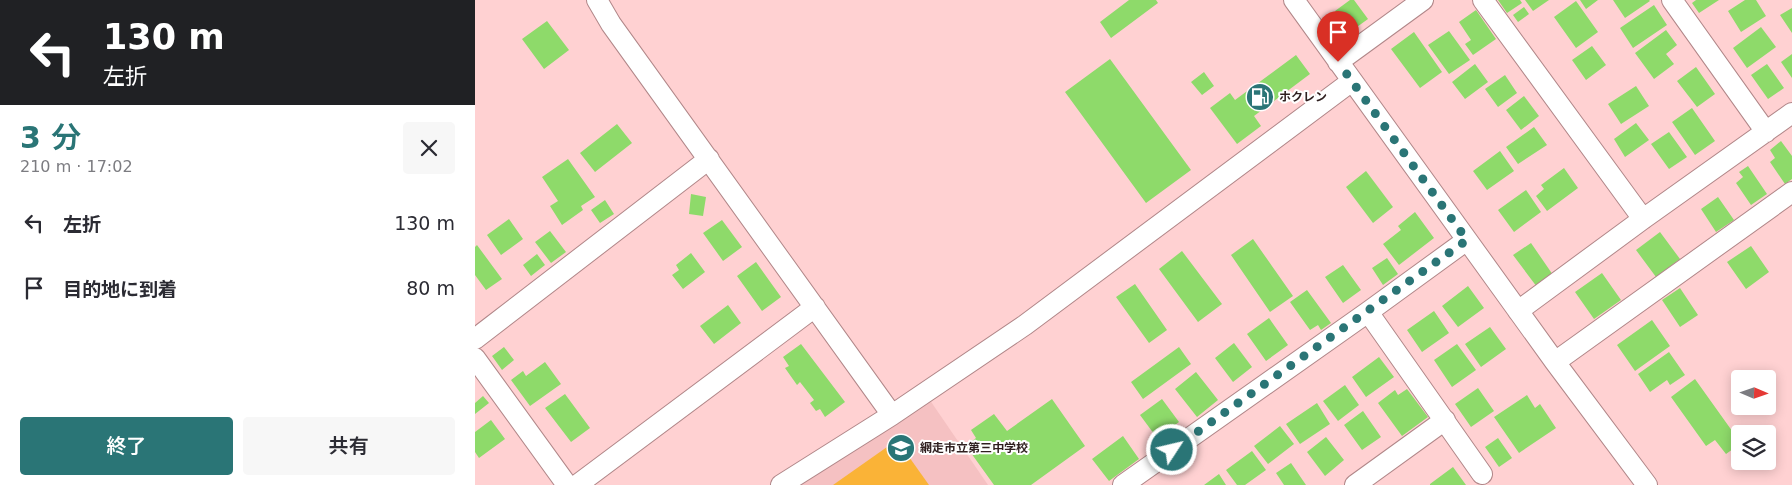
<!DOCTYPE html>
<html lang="ja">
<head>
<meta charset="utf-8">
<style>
	body { margin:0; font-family:"DejaVu Sans","Noto Sans JP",sans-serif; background:#f7f7f7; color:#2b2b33; height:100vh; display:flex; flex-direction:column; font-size:19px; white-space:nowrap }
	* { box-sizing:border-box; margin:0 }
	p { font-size:16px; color:#7c7c81 }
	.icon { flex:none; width:28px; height:28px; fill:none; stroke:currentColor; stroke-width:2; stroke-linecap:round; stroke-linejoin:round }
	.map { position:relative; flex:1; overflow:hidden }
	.panel { display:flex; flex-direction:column; background:#fff; width:475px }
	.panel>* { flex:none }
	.hud { background:#202124; color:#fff; overflow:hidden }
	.needle { width:32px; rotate:92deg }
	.buttons { position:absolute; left:1256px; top:370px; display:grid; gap:10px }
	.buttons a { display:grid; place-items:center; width:45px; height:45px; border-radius:5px; background:#fff; box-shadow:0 2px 12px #0003; font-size:25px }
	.pin { position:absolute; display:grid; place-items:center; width:42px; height:42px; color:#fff; margin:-51px -21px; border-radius:50% 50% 50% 0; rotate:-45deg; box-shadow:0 0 5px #0007 }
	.pin .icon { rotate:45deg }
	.me { position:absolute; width:55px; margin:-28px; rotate:55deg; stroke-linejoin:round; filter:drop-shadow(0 0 4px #0008) }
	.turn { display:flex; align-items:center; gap:18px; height:105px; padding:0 20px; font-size:22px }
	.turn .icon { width:65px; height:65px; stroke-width:2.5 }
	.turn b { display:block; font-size:35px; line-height:42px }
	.round { display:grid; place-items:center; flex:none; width:52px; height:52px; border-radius:5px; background:#f7f7f7 }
	.overview { display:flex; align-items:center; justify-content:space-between; height:85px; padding:0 20px }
	h1 { font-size:30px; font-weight:600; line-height:38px; color:#2a7576 }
	.primary-button { display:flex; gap:10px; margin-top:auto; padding:10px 20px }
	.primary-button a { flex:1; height:58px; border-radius:5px; background:#2a7576; color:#fff; font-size:20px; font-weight:600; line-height:58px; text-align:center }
	.primary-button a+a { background:#f7f7f7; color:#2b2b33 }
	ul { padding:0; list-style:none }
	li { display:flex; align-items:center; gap:15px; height:65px; padding:0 20px }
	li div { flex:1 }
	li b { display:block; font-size:19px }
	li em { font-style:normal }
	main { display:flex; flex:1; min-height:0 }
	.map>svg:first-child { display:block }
	.built { fill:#f5c1c2 }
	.green { fill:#fab337 }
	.building { fill:#8eda6a }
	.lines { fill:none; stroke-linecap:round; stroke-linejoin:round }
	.minor-casing { stroke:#b18789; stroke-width:22 }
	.minor { stroke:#fff; stroke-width:20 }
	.route { stroke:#2a7576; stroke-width:9; stroke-dasharray:0 16.2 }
	.labels { text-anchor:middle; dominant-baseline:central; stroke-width:4; stroke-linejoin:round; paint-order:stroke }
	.poi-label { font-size:12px; font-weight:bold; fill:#2f1f1f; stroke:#fff; text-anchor:start }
</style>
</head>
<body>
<main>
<section class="panel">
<div class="hud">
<div class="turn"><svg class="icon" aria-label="left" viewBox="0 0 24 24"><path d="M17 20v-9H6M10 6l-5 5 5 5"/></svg><div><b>130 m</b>左折</div></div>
</div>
<div class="overview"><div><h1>3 分</h1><p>210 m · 17:02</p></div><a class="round"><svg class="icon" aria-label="close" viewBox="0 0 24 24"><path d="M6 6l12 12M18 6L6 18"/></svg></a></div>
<ul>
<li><svg class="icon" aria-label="left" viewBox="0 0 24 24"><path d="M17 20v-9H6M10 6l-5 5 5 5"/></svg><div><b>左折</b></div><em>130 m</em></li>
<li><svg class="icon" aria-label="arrive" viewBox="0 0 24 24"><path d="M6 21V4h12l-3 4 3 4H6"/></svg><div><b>目的地に到着</b></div><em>80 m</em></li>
</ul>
<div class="primary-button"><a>終了</a><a>共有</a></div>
</section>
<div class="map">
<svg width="1317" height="485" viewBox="0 0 1317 485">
	<rect width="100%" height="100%" fill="#ffd1d2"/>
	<path class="built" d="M450,393L513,485H306Z"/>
	<path class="green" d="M422,440L454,485H358Z"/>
	<path class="building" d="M654,0H681L683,3L636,38L625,22Z
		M875,0H879L893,19L875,32L860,11Z
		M1023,0H1045L1047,3L1032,13Z
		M1050,0H1074L1058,11Z
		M1105,0H1123L1111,9Z
		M1138,0H1174L1175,1L1150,18Z
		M1221,0H1244L1224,13L1217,3Z
		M1270,0H1281L1291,16L1266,32L1253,11Z
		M1101,1L1123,32L1101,48L1079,17Z
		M1179,5L1192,25L1158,48L1145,28Z
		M1049,7L1054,14L1043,22L1038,15Z
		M1317,8V33L1305,15Z
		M1001,10L1021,39L998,55L990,44L996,40L984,22Z
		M72,21L94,50L69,69L47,39Z
		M1286,27L1301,47L1272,68L1258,48Z
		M1191,30L1202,45L1191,54L1199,64L1179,79L1160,53Z
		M974,31L995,60L974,74L953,45Z
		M939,32L967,72L945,88L916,49Z
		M1117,46L1131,65L1111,80L1097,60Z
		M1317,54V78L1306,62Z
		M821,55L835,74L779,116L786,126L762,144L735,108L755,93L760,100Z
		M635,59L716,170L671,203L590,92Z
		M1000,64L1013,82L990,99L977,82Z
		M1292,64L1309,88L1293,99L1276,75Z
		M1221,67L1240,94L1222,107L1202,81Z
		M729,72L739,86L727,95L716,82Z
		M1030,75L1042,93L1023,107L1010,89Z
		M1161,86L1174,106L1146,124L1133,104Z
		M1049,96L1064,116L1046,130L1031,110Z
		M1217,108L1240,141L1220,155L1197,122Z
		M1161,123L1174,140L1150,157L1139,139Z
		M142,124L157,143L120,172L105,153Z
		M1059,127L1072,145L1043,164L1031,147Z
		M1194,132L1212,157L1194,169L1176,144Z
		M1306,141L1317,156V179L1310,184L1295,162L1300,158L1295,150Z
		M1025,151L1039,171L1012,190L998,171Z
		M93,159L120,197L106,206L108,210L87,225L75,206L83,201L67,177Z
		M1273,166L1292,194L1276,205L1261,183L1268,177L1264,172Z
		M1089,168L1103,188L1072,211L1061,196L1069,189L1066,185Z
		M891,171L918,207L898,223L871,187Z
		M1051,190L1066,212L1039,232L1023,210Z
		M216,194L231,197L228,216L214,214Z
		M1243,197L1259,220L1241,232L1226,209Z
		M130,200L139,214L125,223L116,210Z
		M940,212L959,238L924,265L908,244L926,230L923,226Z
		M34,219L48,239L26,255L12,235Z
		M247,220L267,247L248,261L228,233Z
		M75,231L91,252L76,263L60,242Z
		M1185,232L1205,259L1181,277L1161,250Z
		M778,239L818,296L795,312L756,255Z
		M1056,243L1078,275L1062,287L1038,255Z
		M2,245L27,279L11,290L0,275V247Z
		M1276,246L1294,272L1271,289L1252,262Z
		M707,251L747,304L723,322L684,269Z
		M216,253L230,272L208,289L197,275L204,270L201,265Z
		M62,254L70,265L56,276L48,265Z
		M912,258L923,274L908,285L897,268Z
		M281,262L306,297L287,311L262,276Z
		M868,265L886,290L868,303L850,277Z
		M1127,273L1146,300L1119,319L1100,292Z
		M660,284L692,330L674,343L641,297Z
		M993,286L1009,308L983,327L967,306Z
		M1205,288L1223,315L1205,327L1187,300Z
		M832,290L856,323L846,330L843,325L835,330L815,302Z
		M253,305L266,323L239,344L225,326Z
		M959,311L974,333L947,352L932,330Z
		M794,318L813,345L791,361L772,334Z
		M1177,320L1195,346L1160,371L1142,345Z
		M1015,327L1031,349L1006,367L990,344Z
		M759,343L777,367L758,382L740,358Z
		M326,344L370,402L350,417L345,409L341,411L335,403L339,400L325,382L322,385L310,368L314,366L308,357Z
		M982,344L1001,370L977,387L959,360Z
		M29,347L39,360L27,370L17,356Z
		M704,347L716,364L668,399L656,382Z
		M1194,352L1210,375L1195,385L1192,380L1175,392L1163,374Z
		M904,357L919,377L891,397L877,377Z
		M70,362L86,384L55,406L36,380L48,371L51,376Z
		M721,372L743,400L722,417L700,389Z
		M1220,379L1265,442V444L1251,454L1240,440L1231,446L1196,397Z
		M870,385L884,405L863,421L848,401Z
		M1003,388L1019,411L996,427L980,404Z
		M932,389L953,417L927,436L903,403L920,390L923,395Z
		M90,394L115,428L96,442L70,408Z
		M1052,395L1060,408L1065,404L1081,428L1044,453L1019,417Z
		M8,396L14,403L0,414V403Z
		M577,399L610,446L556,485H519L491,446L501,438L496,430L519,414L532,431Z
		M687,399L704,422L682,438L665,415Z
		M842,403L855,424L825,444L811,424Z
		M888,411L906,437L887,450L869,425Z
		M16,420L30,439L4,458L0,452V432Z
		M805,426L819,444L793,464L779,446Z
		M648,436L664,459L634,481L617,459Z
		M851,437L869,460L850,476L832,452Z
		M1023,438L1037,458L1024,467L1010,447Z
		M777,451L791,470L770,485H762L751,470Z
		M816,463L831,485H809L801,473Z
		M978,467L991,485H955V484Z
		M744,474L751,485H729Z"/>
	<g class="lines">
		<defs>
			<path id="minor" d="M122,0L136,24L417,415L550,325L877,81
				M819,0L1080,362L1172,485
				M1008,0L1168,219
				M1197,0L1291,132
				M863,62L948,0
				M1043,311L1168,219L1317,113
				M893,312L1007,474
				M0,339L234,159
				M0,358L92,485
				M1080,362L1317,192
				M102,485L340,307
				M306,485L417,415
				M648,485L893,312L992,240
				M880,485L970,420"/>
		</defs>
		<use href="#minor" class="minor-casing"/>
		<use href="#minor" class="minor"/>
	</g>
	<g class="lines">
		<path class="route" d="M697,450L992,240L863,62"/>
	</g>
	<defs>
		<symbol id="fuel-disc" viewBox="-11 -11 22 22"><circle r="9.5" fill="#2a7576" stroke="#fff"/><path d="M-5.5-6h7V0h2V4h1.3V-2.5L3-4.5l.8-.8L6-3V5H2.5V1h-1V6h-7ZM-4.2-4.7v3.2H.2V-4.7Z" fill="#fff"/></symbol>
		<symbol id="school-disc" viewBox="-11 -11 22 22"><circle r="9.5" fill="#2a7576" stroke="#fff"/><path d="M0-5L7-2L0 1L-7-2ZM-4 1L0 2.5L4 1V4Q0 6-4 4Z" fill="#fff"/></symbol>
	</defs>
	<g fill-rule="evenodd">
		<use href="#fuel-disc" x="769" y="81" width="32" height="32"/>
		<use href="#school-disc" x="410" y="432" width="32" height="32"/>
	</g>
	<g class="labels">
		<g class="poi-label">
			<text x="804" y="97">ホクレン</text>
			<text x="445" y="448">網走市立第三中学校</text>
		</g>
	</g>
</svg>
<div class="buttons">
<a><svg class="needle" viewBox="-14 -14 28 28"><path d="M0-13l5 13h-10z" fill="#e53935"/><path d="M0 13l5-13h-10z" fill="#7c7c81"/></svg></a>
<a><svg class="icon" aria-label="layers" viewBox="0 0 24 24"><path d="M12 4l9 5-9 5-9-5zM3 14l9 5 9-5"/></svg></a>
</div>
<div class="pin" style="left:863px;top:62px;background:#d93025"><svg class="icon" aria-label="arrive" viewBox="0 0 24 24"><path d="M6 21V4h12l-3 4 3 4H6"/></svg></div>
<svg class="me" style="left:697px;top:450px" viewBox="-20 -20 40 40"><circle r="17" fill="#2a7576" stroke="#fff" stroke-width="3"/><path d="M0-11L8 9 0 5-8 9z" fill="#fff"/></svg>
</div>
</main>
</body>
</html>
